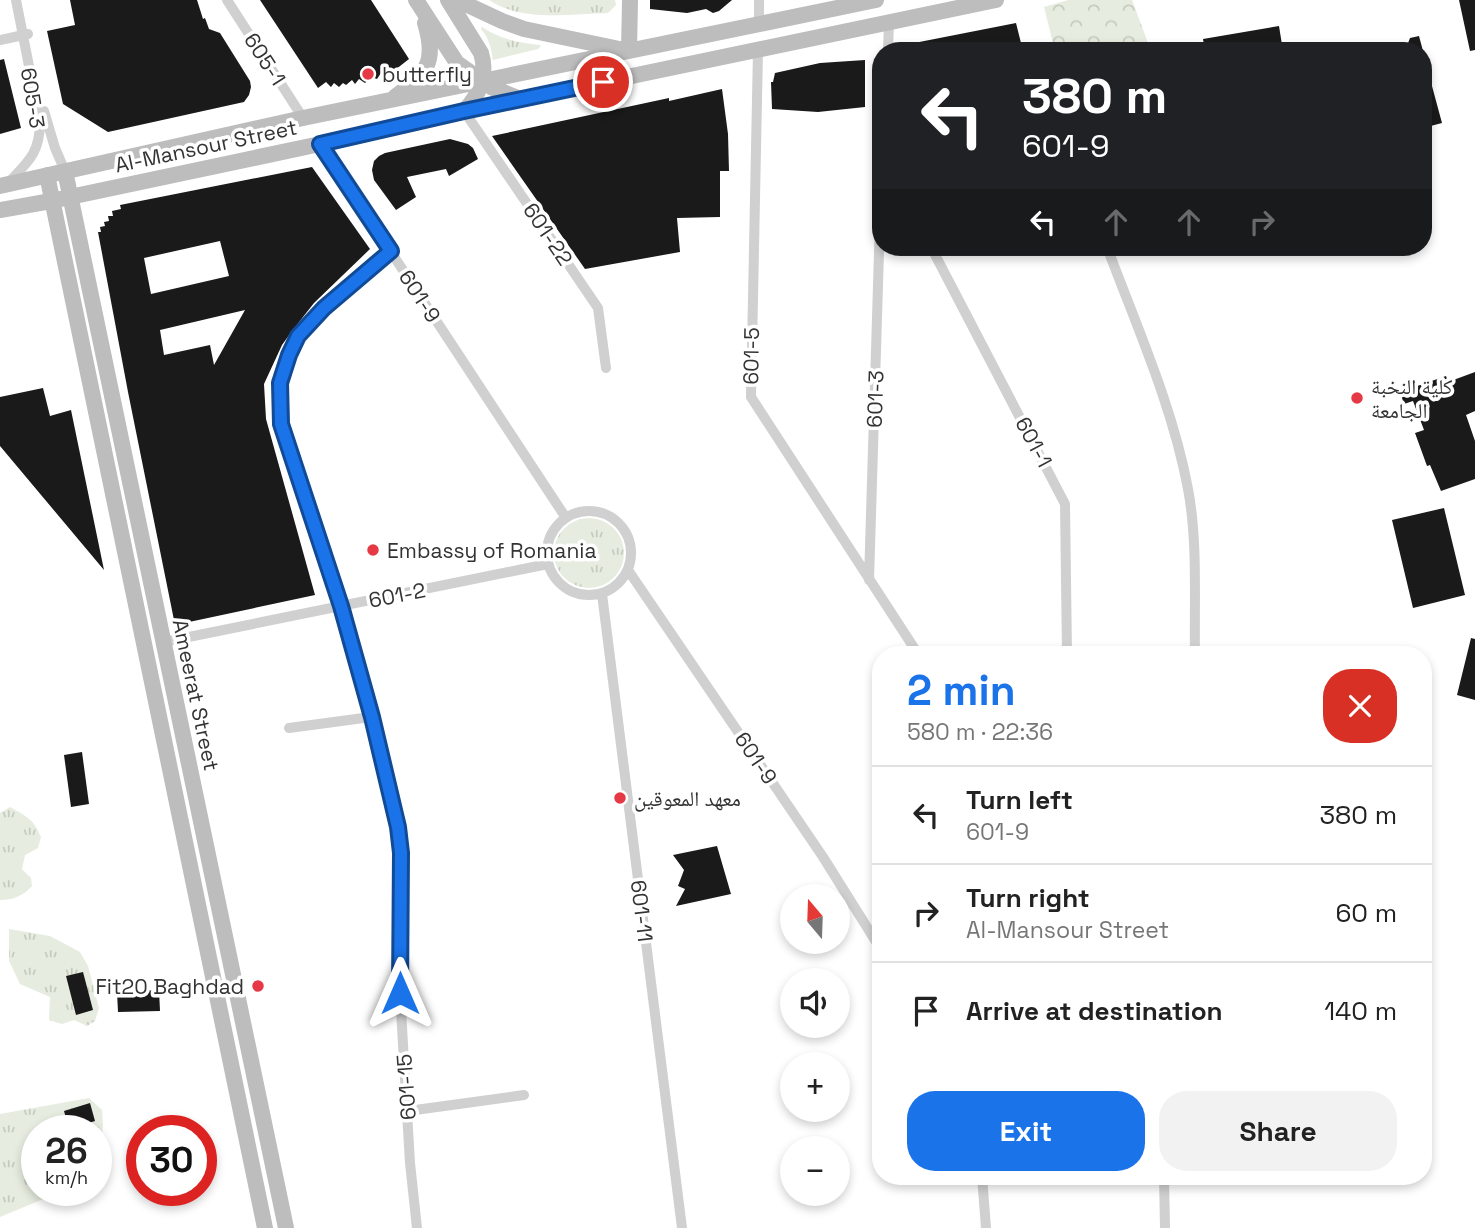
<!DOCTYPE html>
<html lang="en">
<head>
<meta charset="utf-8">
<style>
	body { margin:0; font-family:"Space Grotesk","Noto Naskh Arabic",sans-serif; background:#f2f2f2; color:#222; height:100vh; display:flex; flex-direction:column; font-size:26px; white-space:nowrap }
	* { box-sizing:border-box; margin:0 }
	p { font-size:23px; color:#767676 }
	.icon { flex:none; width:38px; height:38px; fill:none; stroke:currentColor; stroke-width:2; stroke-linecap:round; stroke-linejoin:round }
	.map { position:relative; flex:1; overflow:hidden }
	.details { position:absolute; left:872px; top:646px; width:560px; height:539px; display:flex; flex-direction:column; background:#fff; border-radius:28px; box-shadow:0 4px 10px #0003 }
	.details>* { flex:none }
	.top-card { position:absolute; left:872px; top:42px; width:560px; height:214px; border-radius:28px; box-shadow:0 4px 10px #0003; background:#202124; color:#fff; overflow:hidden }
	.needle { width:46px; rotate:341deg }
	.buttons { position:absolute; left:780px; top:884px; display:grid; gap:14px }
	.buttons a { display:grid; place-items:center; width:70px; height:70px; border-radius:50%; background:#fff; box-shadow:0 4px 10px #0003; font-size:35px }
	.speed { position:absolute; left:21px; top:1115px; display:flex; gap:14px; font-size:35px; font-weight:700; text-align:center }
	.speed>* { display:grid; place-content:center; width:91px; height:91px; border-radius:50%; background:#fff; box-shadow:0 4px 10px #0003; line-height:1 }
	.speed small { font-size:18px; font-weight:400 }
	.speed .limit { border:10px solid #d22; background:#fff; color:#111 }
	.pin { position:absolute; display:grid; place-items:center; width:60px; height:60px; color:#fff; margin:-30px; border:4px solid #fff; border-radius:50%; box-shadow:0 2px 7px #0007 }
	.me { position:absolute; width:77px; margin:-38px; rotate:0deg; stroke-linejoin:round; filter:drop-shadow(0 0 5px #0008) }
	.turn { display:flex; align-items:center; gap:24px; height:147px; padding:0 35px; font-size:32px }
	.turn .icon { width:91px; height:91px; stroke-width:2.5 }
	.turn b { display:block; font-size:49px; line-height:60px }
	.lanes { display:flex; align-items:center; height:66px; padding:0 35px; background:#0003; justify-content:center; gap:35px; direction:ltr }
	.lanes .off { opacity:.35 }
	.round { display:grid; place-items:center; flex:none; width:74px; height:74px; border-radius:28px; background:#f2f2f2 }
	.head { display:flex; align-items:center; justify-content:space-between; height:119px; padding:0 35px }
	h1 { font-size:42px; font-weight:700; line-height:52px; color:#1a73e8 }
	.action { display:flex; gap:14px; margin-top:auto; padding:14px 35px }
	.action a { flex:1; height:80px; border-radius:28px; background:#1a73e8; color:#fff; font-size:28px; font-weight:700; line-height:80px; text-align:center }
	.action a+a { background:#f2f2f2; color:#222 }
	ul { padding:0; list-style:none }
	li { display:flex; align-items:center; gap:21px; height:98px; padding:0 35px; border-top:2px solid #e0e0e0 }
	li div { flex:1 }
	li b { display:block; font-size:26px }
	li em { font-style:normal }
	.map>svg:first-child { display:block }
	.grass { fill:url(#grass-tufts) }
	.park { fill:url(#park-crowns) }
	.building { fill:#1a1a1a; fill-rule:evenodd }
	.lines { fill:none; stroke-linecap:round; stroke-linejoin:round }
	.street { stroke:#d0d0d0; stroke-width:10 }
	.secondary { stroke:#bdbdbd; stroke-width:16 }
	.route-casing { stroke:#114b97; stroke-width:18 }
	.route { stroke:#1a73e8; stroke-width:12 }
	.poi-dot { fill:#e63946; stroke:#fff; stroke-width:2.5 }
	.labels { text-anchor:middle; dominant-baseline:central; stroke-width:7; stroke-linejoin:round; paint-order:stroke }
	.street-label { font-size:21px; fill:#333; stroke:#fff }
	.poi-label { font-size:21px; fill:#333; stroke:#fff; text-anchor:start }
</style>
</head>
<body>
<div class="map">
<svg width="1475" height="1228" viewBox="0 0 1475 1228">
	<defs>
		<pattern id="grass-tufts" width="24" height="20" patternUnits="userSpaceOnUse" patternTransform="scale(1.75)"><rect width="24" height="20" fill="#e6ecdf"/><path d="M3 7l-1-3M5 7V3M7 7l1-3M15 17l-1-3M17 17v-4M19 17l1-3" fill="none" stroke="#c6cbc0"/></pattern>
		<pattern id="park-crowns" width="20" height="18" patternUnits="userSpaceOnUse" patternTransform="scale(1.75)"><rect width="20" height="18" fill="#e6ecdf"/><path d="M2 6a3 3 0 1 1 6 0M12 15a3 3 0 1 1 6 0" fill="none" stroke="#c6cbc0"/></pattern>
	</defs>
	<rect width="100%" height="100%" fill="#fff"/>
	<path class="grass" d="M489,0H615L616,5L608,13C570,14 522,22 489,0Z
		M482,27C500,39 518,43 540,45L541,46L538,49L493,60C491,48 489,38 481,29Z
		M554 553a35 35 0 1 1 70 0a35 35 0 1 1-70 0Z
		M10,807C27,817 33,818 41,837L38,848L25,855L22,869L31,878L32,886C23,896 13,900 0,900V813Z
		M9,929L50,936L80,952L88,966L99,1008L95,1021L87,1026L74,1020L62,1024L49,1020L50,997L20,984L9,961Z
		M89,1098L102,1110L103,1124L100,1167L96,1171V1130H37V1190H65L0,1217V1114Z"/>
	<path class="park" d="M1068,0H1132L1151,51H1055L1044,7Z"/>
	<path class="building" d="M70,0H197L203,19L205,18L209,29L220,33L250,81L251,87L249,95L244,102L108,132L63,104L47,31L75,25Z
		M260,0H371L409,59L386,77L381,73L377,79L371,77L365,83L359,79L355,84L352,80L346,85L343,83L339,87L334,83L331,87L326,82L318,88Z
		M650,0H732L719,11L713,13L706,9L687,13L650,9Z
		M1459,0H1475V50L1470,51Z
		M1016,23L1023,51H904V45Z
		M1279,26L1283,51H1205L1203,39Z
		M1419,36L1423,51H1405L1410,38Z
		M4,59L21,128L0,134V60Z
		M865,60V107L818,112L772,109L771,82H773L775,73L820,63Z
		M1423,64H1426L1442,123L1423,128Z
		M722,89L728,134L729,171H720V217L677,218L680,252L585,269L492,136L669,98V101Z
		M450,139L468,144L473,148L478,159L449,176L446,169L407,177L416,197L396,210L374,180L372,170L374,161L379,156L385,153Z
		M312,167L370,249L314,303L292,331L282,345L264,384L266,419L315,595L175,625L128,392L98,232H101L100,227L105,226L104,222L109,221L108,216H113L112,211L121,209L120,205ZM220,241L229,276L151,294L144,258ZM245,310L214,365L210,345L164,355L160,330Z
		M1475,372V411L1466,415L1475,441V479L1441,491L1430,465L1427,466L1415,433L1424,430L1413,401L1404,404L1400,392L1446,376L1448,382Z
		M43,388L50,416L71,410L104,570L0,446V397Z
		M1444,508L1465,595L1413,608L1392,520Z
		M1471,638L1475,639V700L1457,695Z
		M82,752L89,804L71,807L64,755Z
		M717,846L731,894L676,906L685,889L678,886L684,870L673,855Z
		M83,972L93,1010L76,1015L66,976Z
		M159,990L160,1011L118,1012L117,992Z
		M90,1103L95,1121L69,1129L64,1111Z"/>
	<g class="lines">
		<path class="street" d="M227,0L303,118
			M759,24V0
			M0,40L28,34
			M758,50L751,397L918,654
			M888,51L889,22
			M44,111L55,148L65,171
			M464,111L598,308L606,368
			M320,144L566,518
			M8,183C28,162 40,153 40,122L16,0
			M931,247L1065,504L1067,654
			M1107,247C1136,325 1173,407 1188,489C1198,542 1194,601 1195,654
			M391,251L324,308L298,336L289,355L280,383L281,424L341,606L371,717L398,827L401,853L400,993L410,1163L417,1228
			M547 553a42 42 0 1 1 84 0a42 42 0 1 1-84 0Z
			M628,570L823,857L880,948
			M869,580L880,219
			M602,594L682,1228
			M164,642L548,564
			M289,728L371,717
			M408,1111L524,1095
			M982,1176L986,1228
			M1164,1176L1165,1228"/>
		<path class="secondary" d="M416,0L457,63L491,87L520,99
			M448,0L481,53C488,74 479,96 464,111
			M457,0L502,21L524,29L629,51L630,0
			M395,97C427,73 437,63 425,23
			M65,171L286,1228
			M47,175L265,1228
			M0,186L303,118L876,0
			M0,210L51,201L320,144L464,111L996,0"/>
	</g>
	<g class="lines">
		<defs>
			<path id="route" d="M400,993L401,853L398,827L372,717L341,606L281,424L280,383L289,355L298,336L324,308L391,251L320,144L464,111L603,82"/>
		</defs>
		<use href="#route" class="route-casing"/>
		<use href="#route" class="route"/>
	</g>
	<g class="poi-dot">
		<circle cx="368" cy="74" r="7"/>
		<circle cx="1357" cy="398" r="7"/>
		<circle cx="373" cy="550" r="7"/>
		<circle cx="620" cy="798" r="7"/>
		<circle cx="258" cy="986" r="7"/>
	</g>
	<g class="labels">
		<g class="street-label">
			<text transform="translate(265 59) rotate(57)">605-1</text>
			<text transform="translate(33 98) rotate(81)">605-3</text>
			<text transform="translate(206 146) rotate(-12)">Al-Mansour Street</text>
			<text transform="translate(548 234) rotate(56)">601-22</text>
			<text transform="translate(420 296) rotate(57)">601-9</text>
			<text transform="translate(751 356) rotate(-89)">601-5</text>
			<text transform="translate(875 399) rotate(-88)">601-3</text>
			<text transform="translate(1034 442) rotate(62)">601-1</text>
			<text transform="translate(397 595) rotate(-11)">601-2</text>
			<text transform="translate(196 695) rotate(78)">Ameerat Street</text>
			<text transform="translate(756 758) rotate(56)">601-9</text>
			<text transform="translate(642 911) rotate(83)">601-11</text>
			<text transform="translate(406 1087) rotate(-94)">601-15</text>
		</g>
		<g class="poi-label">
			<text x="382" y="74">butterfly</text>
			<text x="1371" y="386">كلية النخبة<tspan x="1371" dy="24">الجامعة</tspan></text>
			<text x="387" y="550">Embassy of Romania</text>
			<text x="634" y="798">معهد المعوقين</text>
			<text x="244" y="986" text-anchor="end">Fit20 Baghdad</text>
		</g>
	</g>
</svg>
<div class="buttons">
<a><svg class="needle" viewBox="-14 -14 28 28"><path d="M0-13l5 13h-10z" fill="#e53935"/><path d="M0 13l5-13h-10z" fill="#767676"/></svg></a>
<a><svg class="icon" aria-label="sound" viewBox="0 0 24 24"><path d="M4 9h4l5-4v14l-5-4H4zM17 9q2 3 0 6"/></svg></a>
<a>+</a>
<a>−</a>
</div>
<div class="speed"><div>26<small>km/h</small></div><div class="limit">30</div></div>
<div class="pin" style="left:603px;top:82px;background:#d93025"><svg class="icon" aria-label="arrive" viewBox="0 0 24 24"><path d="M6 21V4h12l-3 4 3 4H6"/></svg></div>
<svg class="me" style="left:400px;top:993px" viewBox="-20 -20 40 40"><path d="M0-17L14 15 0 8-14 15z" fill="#1a73e8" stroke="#fff" stroke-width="4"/></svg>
<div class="top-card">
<div class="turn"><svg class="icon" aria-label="left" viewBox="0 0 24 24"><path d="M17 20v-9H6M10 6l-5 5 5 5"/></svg><div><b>380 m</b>601-9</div></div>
<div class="lanes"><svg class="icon" aria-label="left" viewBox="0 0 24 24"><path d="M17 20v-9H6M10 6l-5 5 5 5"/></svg><svg class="icon off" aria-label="ahead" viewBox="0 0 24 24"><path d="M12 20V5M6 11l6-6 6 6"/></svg><svg class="icon off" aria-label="ahead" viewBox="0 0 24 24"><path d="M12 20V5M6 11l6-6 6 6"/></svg><svg class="icon off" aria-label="right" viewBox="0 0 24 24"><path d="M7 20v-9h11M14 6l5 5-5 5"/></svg></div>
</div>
<section class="details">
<div class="head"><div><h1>2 min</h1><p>580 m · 22:36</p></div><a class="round" style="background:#d93025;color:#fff"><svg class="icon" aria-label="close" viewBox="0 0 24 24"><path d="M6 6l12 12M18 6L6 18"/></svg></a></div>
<ul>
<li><svg class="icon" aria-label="left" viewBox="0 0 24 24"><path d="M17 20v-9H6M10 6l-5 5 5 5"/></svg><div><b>Turn left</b><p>601-9</p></div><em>380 m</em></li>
<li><svg class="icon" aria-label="right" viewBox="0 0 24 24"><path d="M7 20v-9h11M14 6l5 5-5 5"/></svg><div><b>Turn right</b><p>Al-Mansour Street</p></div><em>60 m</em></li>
<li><svg class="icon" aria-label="arrive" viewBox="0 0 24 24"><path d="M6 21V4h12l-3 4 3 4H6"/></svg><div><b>Arrive at destination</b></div><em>140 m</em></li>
</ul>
<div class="action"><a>Exit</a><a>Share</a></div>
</section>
</div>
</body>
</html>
